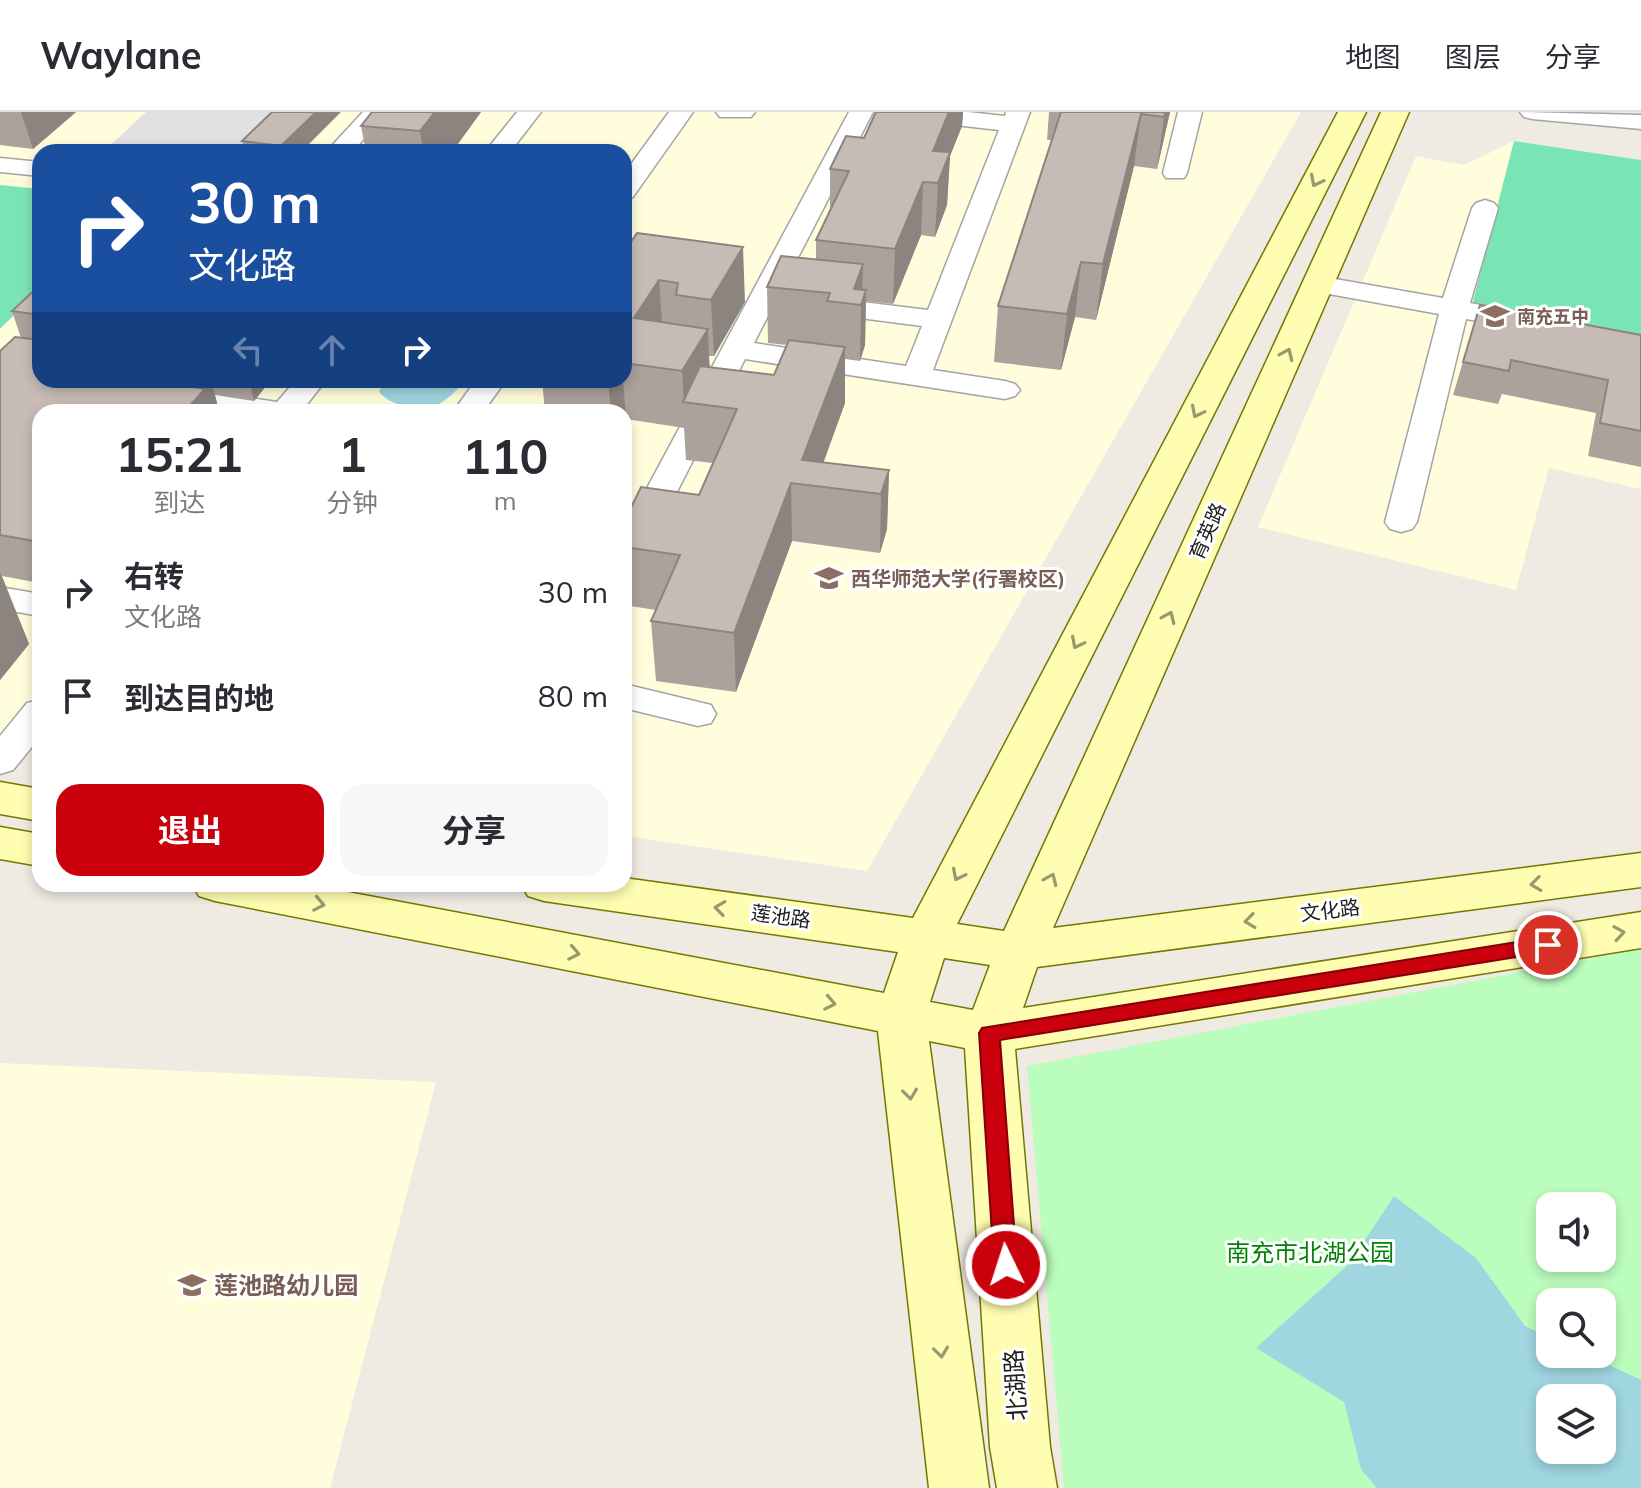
<!DOCTYPE html>
<html lang="zh">
<head>
<meta charset="utf-8">
<style>
	body { margin:0; font-family:Mulish,"Noto Sans SC",sans-serif; background:#f7f7f7; color:#2b2b33; height:100vh; display:flex; flex-direction:column; font-size:30px; white-space:nowrap }
	* { box-sizing:border-box; margin:0 }
	p { font-size:26px; color:#7c7c81 }
	.icon { flex:none; width:44px; height:44px; fill:none; stroke:currentColor; stroke-width:2; stroke-linecap:round; stroke-linejoin:round }
	.map { position:relative; flex:1; overflow:hidden }
	.side { position:absolute; left:32px; top:292px; width:600px; height:488px; display:flex; flex-direction:column; background:#fff; border-radius:24px; box-shadow:0 4px 12px #0003 }
	.side>* { flex:none }
	.top-card { position:absolute; left:32px; top:32px; width:600px; height:244px; border-radius:24px; box-shadow:0 4px 12px #0003; background:#1a4fa0; color:#fff; overflow:hidden }
	.tools { position:absolute; left:1536px; top:1080px; display:grid; gap:16px }
	.tools a { display:grid; place-items:center; width:80px; height:80px; border-radius:16px; background:#fff; box-shadow:0 4px 12px #0003; font-size:40px }
	.pin { position:absolute; display:grid; place-items:center; width:68px; height:68px; color:#fff; margin:-34px; border:4px solid #fff; border-radius:50%; box-shadow:0 2px 8px #0007 }
	.me { position:absolute; width:88px; margin:-44px; rotate:356deg; stroke-linejoin:round; filter:drop-shadow(0 0 6px #0008) }
	.turn { display:flex; align-items:center; gap:28px; height:168px; padding:0 24px; font-size:36px }
	.turn .icon { width:104px; height:104px; stroke-width:2.5 }
	.turn b { display:block; font-size:56px; line-height:68px }
	.lanes { display:flex; align-items:center; height:76px; padding:0 24px; background:#0003; justify-content:center; gap:40px; direction:ltr }
	.lanes .off { opacity:.35 }
	.eta { display:flex; justify-content:space-evenly; align-items:center; height:136px; text-align:center }
	.eta b { font-size:48px; font-weight:700; line-height:56px }
	.cta { display:flex; gap:16px; margin-top:auto; padding:16px 24px }
	.cta a { flex:1; height:92px; border-radius:24px; background:#ca000d; color:#fff; font-size:32px; font-weight:700; line-height:92px; text-align:center }
	.cta a+a { background:#f7f7f7; color:#2b2b33 }
	ul { padding:0; list-style:none }
	li { display:flex; align-items:center; gap:24px; height:104px; padding:0 24px }
	li div { flex:1 }
	li b { display:block; font-size:30px }
	li em { font-style:normal }
	header { display:flex; align-items:center; gap:48px; box-sizing:border-box; height:112px; padding:0 40px; background:#fff; border-bottom:2px solid #e1e1e2 }
	header strong { font-size:38px }
	nav { display:flex; gap:44px; margin-inline-start:auto; font-size:28px }
	.map>svg:first-child { display:block }
	.education { fill:#fffddb; fill-rule:evenodd }
	.park { fill:#bbfdbc; fill-rule:evenodd }
	.pitch { fill:#7ae5b4 }
	.parking { fill:#e1e1e1 }
	.water { fill:#9fd6e0; fill-rule:evenodd }
	.lines { fill:none; stroke-linecap:round; stroke-linejoin:round }
	.street-casing { stroke:#a4a4a4; stroke-width:3 }
	.secondary-casing { stroke:#737800; stroke-width:3 }
	.street { fill:#fff; fill-rule:evenodd }
	.secondary { fill:#fefdb1; fill-rule:evenodd }
	.wall { fill:#aba29c }
	.shaded-wall { fill:#8b847f }
	.building { fill:#c7bcb5; stroke:#8b847f; stroke-width:2 }
	.oneway { stroke:#99986e }
	.route { fill:#ca000d; stroke:#830008; stroke-width:2 }
	.labels { text-anchor:middle; dominant-baseline:central; stroke-width:6; stroke-linejoin:round; paint-order:stroke }
	.far-education-label { font-size:18px; font-weight:bold; fill:#785e54; stroke:#fff; text-anchor:start }
	.street-label { font-size:20px; fill:#1d1d1d; stroke:#fff }
	.education-label { font-size:20px; font-weight:bold; fill:#785e54; stroke:#fff; text-anchor:start }
	.near-park-label { font-size:24px; fill:#038306; stroke:#fff }
	.near-education-label { font-size:24px; font-weight:bold; fill:#785e54; stroke:#fff; text-anchor:start }
	.near-street-label { font-size:24px; fill:#1d1d1d; stroke:#fff }
</style>
</head>
<body>
<header>
<strong>Waylane</strong>
<nav><a>地图</a><a>图层</a><a>分享</a></nav>
</header>
<div class="map">
<svg width="1641" height="1376" viewBox="0 0 1641 1376">
	<rect width="100%" height="100%" fill="#efeae2"/>
	<path class="education" d="M0,0H1301L867,759L624,724V300H40V639L0,633ZM40,40H624V268H40Z
		M1514,29L1641,48V377L1549,356L1516,478L1258,415L1416,44L1464,53Z
		M0,951L436,970L330,1376H0Z"/>
	<path class="park" d="M1641,837V1376H1064L1027,954ZM1550,1094H1602V1146H1550ZM1550,1190H1602V1242H1550ZM1550,1286H1602V1338H1550Z"/>
	<path class="pitch" d="M1514,29L1641,48V224L1472,193Z
		M0,73L40,77V177L0,217Z"/>
	<path class="parking" d="M146,0H286L248,40H103Z"/>
	<path class="water" d="M387,268H467C458,276 448,288 437,293C424,301 386,293 379,279Z
		M1394,1084L1476,1146L1525,1214L1550,1226V1242H1585L1641,1268V1376H1377L1361,1357L1344,1290L1256,1236L1350,1151ZM1550,1286H1602V1338H1550Z"/>
	<g class="lines">
		<defs>
			<path id="street" d="M363,0H388L352,40H326Z
				M517,0H541L510,40H485Z
				M669,0H693L633,85L624,88V62Z
				M716,0H755L751,5H720Z
				M849,0H873L754,231L906,254L922,214L813,200L803,198L799,192L803,186L813,184L928,198L999,18L902,7L894,5L890,0H968L1005,4L1006,0H1030L933,258L1005,269L1015,272L1020,278L1015,284L1005,287L745,247L641,450L636,457L624,460V419Z
				M1178,0H1202L1187,61L1184,66H1166L1163,61Z
				M1520,0L1641,3V17L1532,7L1524,5Z
				M0,46L40,50V64L0,60Z
				M1485,88L1494,91L1498,96L1470,191L1538,204L1542,210L1538,216L1528,218L1466,207L1417,410L1412,417L1401,420L1390,417L1385,410L1439,202L1318,180L1308,178L1304,172L1308,166L1318,164L1443,186L1472,96L1476,91Z
				M57,268H130L277,290L296,268H326L301,300H223L72,277L62,274Z
				M476,268H506L483,300H453Z
				M0,475L40,482V504L0,497Z
				M624,572L711,593L716,602L711,611L698,614L624,596Z
				M40,588V625L13,658L0,662V624L27,591Z"/>
			<path id="secondary" d="M1338,0H1366L957,812L1004,819L1381,0H1409L1053,816L1641,741V775L1037,855L1023,896L1641,800V836L1015,937L1050,1335L1057,1376H997L990,1335L965,936L929,929L989,1376H929L878,919L215,789L199,784L192,772H305L884,881L898,840L544,789L528,784L521,772H624V766L913,806ZM944,846L990,853L973,898L930,890Z
				M0,670L40,677V709L0,702Z
				M0,715L40,722V754L0,747Z"/>
		</defs>
		<use href="#street" class="street-casing"/>
		<use href="#secondary" class="secondary-casing"/>
		<use href="#street" class="street"/>
		<use href="#secondary" class="secondary"/>
	</g>
	<path class="wall" d="M0,0H76L33,37L0,33Z
		M272,0L301,40H245L242,29Z
		M372,0H481L452,40H366L361,14Z
		M876,0H963L962,14L950,44L947,93L935,125L921,123L893,192L866,189L865,233L860,249L845,247V291L823,350L889,358L887,417L880,441L792,429L736,580L656,569L651,509L656,498L624,493V410L699,383L713,351L686,348L684,316L626,307L624,300H545L542,268H624V140L745,190L714,244H709L710,255L774,263L787,233L768,231L767,175L816,147V128L830,98V57L864,26Z
		M1049,0H1170L1157,57L1134,54L1096,208L1075,205L1061,258L994,250L998,194L1052,28H1047Z
		M40,173V268H271L254,289L215,283L218,295L40,300V471L2,464L29,532L0,568V239L21,226L12,199Z
		M1480,193L1641,223V355L1588,344L1596,301L1502,282L1498,292L1453,283Z"/>
	<path class="shaded-wall" d="M21,0H76L33,37Z
		M316,0H341L301,40H283L281,34Z
		M435,0H481L452,40H423L420,19Z
		M949,0H963L962,14L950,44L947,93L935,125L938,71L933,39Z
		M1165,0H1170L1157,57L1164,5Z
		M1141,2L1134,54L1096,208L1103,152Z
		M923,70L921,123L893,192L895,137Z
		M743,135L745,190L714,244L711,188Z
		M1081,150L1075,205L1061,258L1067,202Z
		M863,152L862,188L866,178L865,233L860,249L861,193L854,177Z
		M659,168L663,224L634,206Z
		M708,217L710,273L684,291L682,259Z
		M845,235V291L815,374L802,348Z
		M193,268H211L218,295L214,300H184L187,274Z
		M249,268H271L254,289Z
		M610,268H623L626,307L624,311V300H611L608,270Z
		M889,358L887,417L880,441L881,382Z
		M791,371L792,429L736,580L734,521Z
		M0,460L29,532L0,568Z"/>
	<path class="building" d="M272,0H316L281,34L242,29Z
		M372,0H435L420,19L361,14Z
		M876,0H949L933,39L950,40L938,71L923,70L895,137L816,128L849,59L830,57L846,24L864,26Z
		M1061,0H1165L1164,5L1141,2L1103,152L1081,150L1067,202L998,194Z
		M637,121L743,135L711,188L676,183L678,171L659,168L634,206L708,217L682,259L624,251V140Z
		M781,144L863,152L854,177L866,178L861,193L827,189L830,181L767,175Z
		M40,173V203L12,199Z
		M1480,193L1641,223V319L1600,311L1608,268L1511,248L1509,259L1463,250Z
		M15,225L40,228V268H193L187,274L205,277L184,300H40V430L0,423V239Z
		M789,228L845,235L802,348L889,358L881,382L791,371L734,521L651,509L680,443L624,435V410L641,375L699,383L737,297L683,290L700,254L774,263Z"/>
	<defs><path id="oneway-chevron" d="M-2-3.5L2.5 0L-2 3.5" fill="none" stroke-width="1.6" stroke-linecap="round" stroke-linejoin="round" transform="scale(2)"/></defs>
	<g class="oneway">
		<use href="#oneway-chevron" transform="translate(1316 69) rotate(117)"/>
		<use href="#oneway-chevron" transform="translate(1287 242) rotate(-66)"/>
		<use href="#oneway-chevron" transform="translate(1197 300) rotate(117)"/>
		<use href="#oneway-chevron" transform="translate(1169 505) rotate(-66)"/>
		<use href="#oneway-chevron" transform="translate(1077 531) rotate(117)"/>
		<use href="#oneway-chevron" transform="translate(958 763) rotate(117)"/>
		<use href="#oneway-chevron" transform="translate(1051 767) rotate(-66)"/>
		<use href="#oneway-chevron" transform="translate(1536 772) rotate(173)"/>
		<use href="#oneway-chevron" transform="translate(319 792) rotate(11)"/>
		<use href="#oneway-chevron" transform="translate(720 796) rotate(-172)"/>
		<use href="#oneway-chevron" transform="translate(1250 809) rotate(173)"/>
		<use href="#oneway-chevron" transform="translate(1619 821) rotate(-9)"/>
		<use href="#oneway-chevron" transform="translate(574 841) rotate(11)"/>
		<use href="#oneway-chevron" transform="translate(830 891) rotate(11)"/>
		<use href="#oneway-chevron" transform="translate(910 982) rotate(83)"/>
		<use href="#oneway-chevron" transform="translate(941 1240) rotate(83)"/>
	</g>
	<path class="route" d="M1548,825L1555,827L1558,833L1555,838L1548,840L1000,928L1017,1153L1014,1160L1006,1163L998,1160L994,1153L979,921L982,916Z"/>
	<defs>
		<symbol id="school-bare" viewBox="-9 -9 18 18"><path d="M0-5L7-2L0 1L-7-2ZM-4 1L0 2.5L4 1V4Q0 6-4 4Z" fill="#8d6e63" stroke="#fff" stroke-width="2.5" paint-order="stroke"/></symbol>
		<symbol id="university-bare" viewBox="-9 -9 18 18"><path d="M0-5L7-2L0 1L-7-2ZM-4 1L0 2.5L4 1V4Q0 6-4 4Z" fill="#8d6e63" stroke="#fff" stroke-width="2.5" paint-order="stroke"/></symbol>
	</defs>
	<g fill-rule="evenodd">
		<use href="#school-bare" x="1475" y="184" width="40" height="40"/>
		<use href="#university-bare" x="809" y="446" width="40" height="40"/>
		<use href="#school-bare" x="172" y="1153" width="40" height="40"/>
	</g>
	<g class="labels">
		<g class="far-education-label">
			<text x="1517" y="204">南充五中</text>
		</g>
		<g class="street-label">
			<text transform="translate(1207 419) rotate(-66)">育英路</text>
			<text transform="translate(1330 798) rotate(-7)">文化路</text>
			<text transform="translate(781 804) rotate(8)">莲池路</text>
		</g>
		<g class="education-label">
			<text x="851" y="466">西华师范大学(行署校区)</text>
		</g>
		<g class="near-park-label">
			<text x="1310" y="1140">南充市北湖公园</text>
		</g>
		<g class="near-education-label">
			<text x="214" y="1173">莲池路幼儿园</text>
		</g>
		<g class="near-street-label">
			<text transform="translate(1015 1273) rotate(-94)">北湖路</text>
		</g>
	</g>
</svg>
<div class="tools">
<a><svg class="icon" aria-label="sound" viewBox="0 0 24 24"><path d="M4 9h4l5-4v14l-5-4H4zM17 9q2 3 0 6"/></svg></a>
<a><svg class="icon" aria-label="search" viewBox="0 0 24 24"><circle cx="10" cy="10" r="6"/><path d="M15 15l6 6"/></svg></a>
<a><svg class="icon" aria-label="layers" viewBox="0 0 24 24"><path d="M12 4l9 5-9 5-9-5zM3 14l9 5 9-5"/></svg></a>
</div>
<div class="pin" style="left:1548px;top:833px;background:#d93025"><svg class="icon" aria-label="arrive" viewBox="0 0 24 24"><path d="M6 21V4h12l-3 4 3 4H6"/></svg></div>
<svg class="me" style="left:1006px;top:1153px" viewBox="-20 -20 40 40"><circle r="17" fill="#ca000d" stroke="#fff" stroke-width="3"/><path d="M0-11L8 9 0 5-8 9z" fill="#fff"/></svg>
<div class="top-card">
<div class="turn"><svg class="icon" aria-label="right" viewBox="0 0 24 24"><path d="M7 20v-9h11M14 6l5 5-5 5"/></svg><div><b>30 m</b>文化路</div></div>
<div class="lanes"><svg class="icon off" aria-label="left" viewBox="0 0 24 24"><path d="M17 20v-9H6M10 6l-5 5 5 5"/></svg><svg class="icon off" aria-label="ahead" viewBox="0 0 24 24"><path d="M12 20V5M6 11l6-6 6 6"/></svg><svg class="icon" aria-label="right" viewBox="0 0 24 24"><path d="M7 20v-9h11M14 6l5 5-5 5"/></svg></div>
</div>
<section class="side">
<div class="eta">
<div><b>15:21</b><p>到达</p></div>
<div><b>1</b><p>分钟</p></div>
<div><b>110</b><p>m</p></div>
</div>
<ul>
<li><svg class="icon" aria-label="right" viewBox="0 0 24 24"><path d="M7 20v-9h11M14 6l5 5-5 5"/></svg><div><b>右转</b><p>文化路</p></div><em>30 m</em></li>
<li><svg class="icon" aria-label="arrive" viewBox="0 0 24 24"><path d="M6 21V4h12l-3 4 3 4H6"/></svg><div><b>到达目的地</b></div><em>80 m</em></li>
</ul>
<div class="cta"><a>退出</a><a>分享</a></div>
</section>
</div>
</body>
</html>
